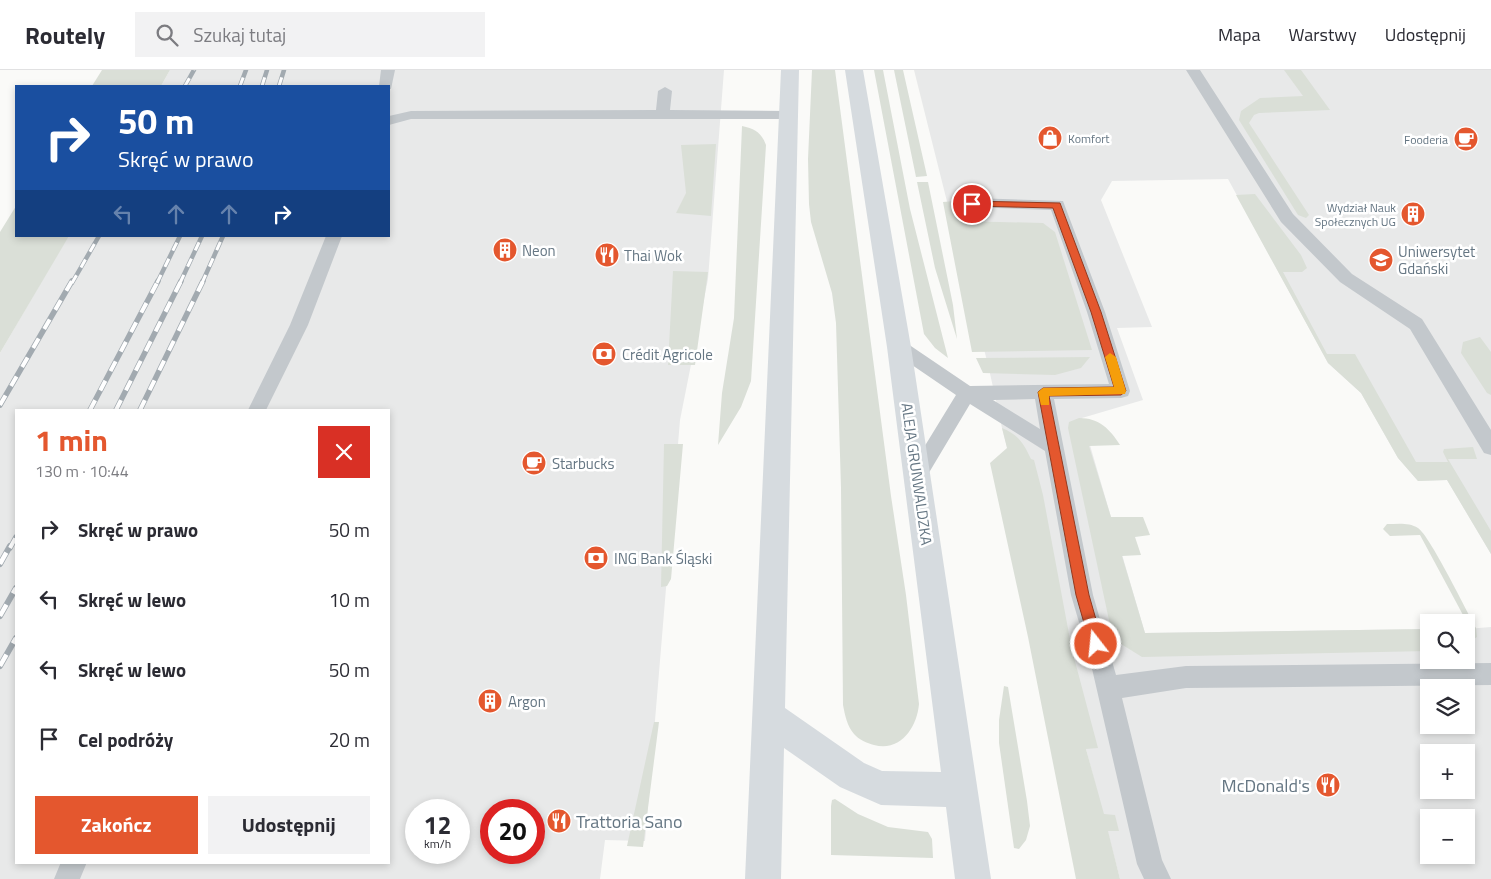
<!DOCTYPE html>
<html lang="pl">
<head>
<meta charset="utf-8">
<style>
	body { margin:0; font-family:"Titillium Web",sans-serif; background:#f2f2f3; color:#2b2b33; height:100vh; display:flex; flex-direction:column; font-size:19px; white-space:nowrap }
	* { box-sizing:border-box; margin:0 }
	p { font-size:16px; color:#7c7c81 }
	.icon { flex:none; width:28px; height:28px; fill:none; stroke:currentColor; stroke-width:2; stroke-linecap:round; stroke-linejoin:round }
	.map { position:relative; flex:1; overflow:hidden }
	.side { position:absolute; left:15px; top:339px; width:375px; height:455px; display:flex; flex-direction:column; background:#fff; border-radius:0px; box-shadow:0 2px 8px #0003 }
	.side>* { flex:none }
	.banner { position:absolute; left:15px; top:15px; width:375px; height:152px; border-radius:0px; box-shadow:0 2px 8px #0003; background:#1a4fa0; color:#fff; overflow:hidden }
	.controls { position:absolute; left:1420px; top:544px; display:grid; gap:10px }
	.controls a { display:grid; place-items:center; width:55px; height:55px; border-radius:0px; background:#fff; box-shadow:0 2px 8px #0003; font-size:25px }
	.speed { position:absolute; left:405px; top:729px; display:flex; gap:10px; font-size:25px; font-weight:700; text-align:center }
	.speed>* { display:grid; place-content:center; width:65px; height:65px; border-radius:50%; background:#fff; box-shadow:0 2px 8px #0003; line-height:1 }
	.speed small { font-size:12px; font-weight:400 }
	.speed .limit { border:8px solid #d22; background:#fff; color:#111 }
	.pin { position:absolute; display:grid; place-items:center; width:42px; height:42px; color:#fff; margin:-21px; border:2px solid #fff; border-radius:50%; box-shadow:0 1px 5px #0007 }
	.me { position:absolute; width:55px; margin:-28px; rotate:344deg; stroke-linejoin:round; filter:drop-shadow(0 0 4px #0008) }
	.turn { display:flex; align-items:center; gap:18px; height:105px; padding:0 20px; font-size:22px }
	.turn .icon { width:65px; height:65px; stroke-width:2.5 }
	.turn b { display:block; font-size:35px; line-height:42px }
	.lanes { display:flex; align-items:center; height:48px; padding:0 20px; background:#0003; justify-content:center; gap:25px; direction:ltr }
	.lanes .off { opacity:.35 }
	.round { display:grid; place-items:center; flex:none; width:52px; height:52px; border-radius:0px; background:#f2f2f3 }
	.summary { display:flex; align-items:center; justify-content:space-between; height:85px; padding:0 20px }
	h1 { font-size:30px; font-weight:700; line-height:38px; color:#e4572e }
	.action { display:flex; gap:10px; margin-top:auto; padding:10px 20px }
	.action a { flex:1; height:58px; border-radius:0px; background:#e4572e; color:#fff; font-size:20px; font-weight:700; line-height:58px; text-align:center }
	.action a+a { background:#f2f2f3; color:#2b2b33 }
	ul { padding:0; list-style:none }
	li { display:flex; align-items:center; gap:15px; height:70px; padding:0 20px }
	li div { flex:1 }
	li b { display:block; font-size:19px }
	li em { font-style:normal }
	header { display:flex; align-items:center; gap:30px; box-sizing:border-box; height:70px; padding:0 25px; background:#fff; border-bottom:1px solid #e1e1e2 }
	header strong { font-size:24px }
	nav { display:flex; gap:28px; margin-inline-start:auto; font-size:18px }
	.search { width:350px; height:45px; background:#f2f2f3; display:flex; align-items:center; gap:12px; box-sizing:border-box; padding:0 18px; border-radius:0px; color:#7c7c81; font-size:19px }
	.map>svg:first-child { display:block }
	.built { fill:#e8e9e9; fill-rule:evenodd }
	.green { fill:#dadfd7 }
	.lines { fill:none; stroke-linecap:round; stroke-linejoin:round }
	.lane { fill:#c3c8cc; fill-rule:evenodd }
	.primary { fill:#d6dbdf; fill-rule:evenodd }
	.rail-far2-casing { stroke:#a2aab0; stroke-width:4.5 }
	.rail-far1-casing { stroke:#a2aab0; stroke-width:5.5 }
	.rail-casing { stroke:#a2aab0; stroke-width:6 }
	.rail-far2 { stroke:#fff; stroke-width:3; stroke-dasharray:9; stroke-linecap:butt }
	.rail-far1 { stroke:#fff; stroke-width:4; stroke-dasharray:11; stroke-linecap:butt }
	.rail { stroke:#fff; stroke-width:4.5; stroke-dasharray:13; stroke-linecap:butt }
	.route { fill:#e4572e; stroke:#94391e }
	.slow { fill:#f59e0b }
	.labels { text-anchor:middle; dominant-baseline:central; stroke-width:5; stroke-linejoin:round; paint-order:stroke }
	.far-poi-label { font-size:12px; fill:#657683; stroke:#fff; text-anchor:end }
	.poi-label { font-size:15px; fill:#657683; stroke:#fff; text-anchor:start }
	.street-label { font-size:15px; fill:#657683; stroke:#fff }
	.near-poi-label { font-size:18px; fill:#657683; stroke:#fff; text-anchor:end }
</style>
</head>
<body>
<header>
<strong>Routely</strong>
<div class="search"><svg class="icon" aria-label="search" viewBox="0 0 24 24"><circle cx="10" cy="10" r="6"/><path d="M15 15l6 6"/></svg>Szukaj tutaj</div>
<nav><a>Mapa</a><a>Warstwy</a><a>Udostępnij</a></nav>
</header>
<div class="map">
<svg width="1491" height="809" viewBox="0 0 1491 809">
	<rect width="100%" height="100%" fill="#fafaf8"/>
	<path class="built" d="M170,0H724L708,209L680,350L645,771L605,770L600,809H0V283L60,180L69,166H389V16H161ZM16,340H389V792H16ZM416,740H459V782H416ZM491,740H534V782H491Z
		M914,0H1491V484L1447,410L1418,411L1398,388L1361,323L1328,293L1228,109L1112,111L1101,130L1152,257L1117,258L1143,330L1082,348L1145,563L1429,559V590H1466V559L1491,557V809H1120L1002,358L989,299ZM1429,618H1466V655H1429ZM1429,682H1466V720H1429ZM1429,748H1466V785H1429Z"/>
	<path class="green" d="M102,0H170L161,16H92Z
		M812,0H835L891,426L906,525L919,634C917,657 901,682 874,675C867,673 859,670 854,664C847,656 845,645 843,635L841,418L836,253L832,223L811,152L809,134L808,89Z
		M874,0H883L910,139L948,288L935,278L924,264Z
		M894,0H903L927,106L916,107Z
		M1284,0H1301L1330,40L1259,43L1254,45L1249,53L1309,145L1306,148L1298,145L1239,50L1241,41L1260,28L1303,26Z
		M742,56C755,59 761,62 766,75L751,311L741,337L718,375L722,323L734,248Z
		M716,74L711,146L676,143L686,123L681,75Z
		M917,112H928L953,235L957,269L935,198Z
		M1255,124L1301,185L1307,198L1302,202H1283L1327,284H1355L1416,392H1448L1443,382L1444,379L1473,377L1477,389H1448L1491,461V484L1447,410L1418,411L1398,388L1361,323L1328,293L1236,125Z
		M954,131L960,151L1043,153L1055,162L1092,280L972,282L943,132Z
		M16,136V166H69L0,283V162Z
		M673,201L708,202L695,295H668Z
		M1480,267L1491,282V325L1487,323L1461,283L1463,272Z
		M1090,287L1081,298L1055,305L983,303L976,288Z
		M1079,348C1099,348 1110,359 1120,375L1089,376L1111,447H1143L1150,465L1135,467L1141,485L1122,486L1145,563L1429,559V581L1142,587L1113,569L1068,358L1069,352Z
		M1002,358C1019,365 1024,374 1031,389L1034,390L1043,425L1072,580L1098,678L1086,679L1104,744L1115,745L1119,761H1108L1120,809H1076L1028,567L990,393L1007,378Z
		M664,374H683L671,509L667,516L661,517Z
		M1387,454C1397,454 1409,452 1418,458C1430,466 1466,540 1476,558L1477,567L1466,574V559L1470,558L1420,465L1390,466L1383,459Z
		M1004,616L1008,617L1027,731L1030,756L1026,770L1019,779L1014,778L999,673V650Z
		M654,652H659L643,777L627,776Z
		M835,729L858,744L888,757L928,762L932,769L933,788L831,785V736L832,730Z"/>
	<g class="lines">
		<path class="lane" d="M381,0H395L391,19H389V16H379Z
			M1186,0H1200L1293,144L1352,204L1422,249L1491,360V385L1484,383L1410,259L1340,212L1281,152Z
			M665,17L672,21L670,40L789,41L794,42L796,45L794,48L789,49H411L389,55V46L411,41L656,40L658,21Z
			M972,128L1063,131L1105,242L1130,321L1128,326L1121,328L1054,329L1093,525L1116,605L1186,596L1491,593V615L1186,618L1122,628L1162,790L1171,809H1144L1137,794L1090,590L1071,525L1045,381L970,334L924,411L917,413L910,411L907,405L956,325L893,282L890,277L893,272L899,270L905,272L970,316L1109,314L1087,242L1051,140L966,137L964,133L966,129ZM1035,329L1040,359L993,330Z
			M326,166H342L308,255L266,340H248L290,255Z
			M61,792H87L80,809H54Z"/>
		<path class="primary" d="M781,0H799L785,638L864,693L882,701L941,702L887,277L845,0H863L911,277L991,809H955L946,737L881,735L840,717L784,678L781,809H745Z"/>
		<defs>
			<path id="rail-far2" d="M185,16L194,0
				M240,16L246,0
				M262,16L267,0
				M279,16L284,0
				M72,213L99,166
				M157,213L180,166
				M180,213L202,166
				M202,213L223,166"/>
			<path id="rail-far1" d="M0,335L72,211
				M90,340L158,211
				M116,340L181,211
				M140,340L203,211
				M10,478L16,467"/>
			<path id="rail" d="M0,494L10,476
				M0,546L16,518
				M0,596L16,568"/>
		</defs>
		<use href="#rail-far2" class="rail-far2-casing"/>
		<use href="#rail-far1" class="rail-far1-casing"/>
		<use href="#rail" class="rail-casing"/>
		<use href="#rail-far2" class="rail-far2"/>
		<use href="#rail-far1" class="rail-far1"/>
		<use href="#rail" class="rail"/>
	</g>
	<path class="route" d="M969,131L1060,133L1101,242L1126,321L1121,325L1049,326L1089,525L1103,574L1101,578L1096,580L1092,578L1090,574L1076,525L1038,322L1043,318L1114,317L1091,242L1053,138L972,136L967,134Z"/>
	<path class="slow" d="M1110,283L1116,287L1126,321L1125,324L1049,326V335H1041L1038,322L1043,318L1114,317L1105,287Z"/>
	<defs>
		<symbol id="shop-disc" viewBox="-11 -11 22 22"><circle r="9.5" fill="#e4572e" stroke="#fff"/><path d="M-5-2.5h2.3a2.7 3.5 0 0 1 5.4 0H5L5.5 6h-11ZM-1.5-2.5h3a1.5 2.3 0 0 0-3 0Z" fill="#fff"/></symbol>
		<symbol id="cafe-disc" viewBox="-11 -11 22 22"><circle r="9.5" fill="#e4572e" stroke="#fff"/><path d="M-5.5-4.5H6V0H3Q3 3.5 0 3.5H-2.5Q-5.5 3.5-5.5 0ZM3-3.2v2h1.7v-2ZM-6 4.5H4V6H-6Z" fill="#fff"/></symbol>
		<symbol id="building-disc" viewBox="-11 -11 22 22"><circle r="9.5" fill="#e4572e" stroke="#fff"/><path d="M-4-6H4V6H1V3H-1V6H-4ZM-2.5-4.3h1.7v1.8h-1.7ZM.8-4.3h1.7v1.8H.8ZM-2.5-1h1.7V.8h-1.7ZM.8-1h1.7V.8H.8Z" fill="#fff"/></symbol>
		<symbol id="restaurant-disc" viewBox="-11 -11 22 22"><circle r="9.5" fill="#e4572e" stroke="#fff"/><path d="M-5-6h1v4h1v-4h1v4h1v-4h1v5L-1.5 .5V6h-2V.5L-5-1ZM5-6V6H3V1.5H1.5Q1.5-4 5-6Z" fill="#fff"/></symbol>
		<symbol id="university-disc" viewBox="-11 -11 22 22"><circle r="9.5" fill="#e4572e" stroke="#fff"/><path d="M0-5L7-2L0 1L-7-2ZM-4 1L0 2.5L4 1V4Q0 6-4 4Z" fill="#fff"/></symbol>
		<symbol id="bank-disc" viewBox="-11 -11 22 22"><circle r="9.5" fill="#e4572e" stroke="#fff"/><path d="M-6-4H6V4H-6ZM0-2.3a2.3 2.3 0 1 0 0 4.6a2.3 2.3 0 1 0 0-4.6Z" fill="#fff"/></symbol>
	</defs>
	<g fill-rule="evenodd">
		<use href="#shop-disc" x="1036" y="54" width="28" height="28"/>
		<use href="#cafe-disc" x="1452" y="55" width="28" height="28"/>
		<use href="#building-disc" x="1399" y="130" width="28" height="28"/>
		<use href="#building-disc" x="491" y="166" width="28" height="28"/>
		<use href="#restaurant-disc" x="593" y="171" width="28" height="28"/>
		<use href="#university-disc" x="1367" y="176" width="28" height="28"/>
		<use href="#bank-disc" x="590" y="270" width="28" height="28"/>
		<use href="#cafe-disc" x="520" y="379" width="28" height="28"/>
		<use href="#bank-disc" x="582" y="474" width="28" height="28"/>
		<use href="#building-disc" x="476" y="617" width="28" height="28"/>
		<use href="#restaurant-disc" x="1314" y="701" width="28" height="28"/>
		<use href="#restaurant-disc" x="545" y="737" width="28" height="28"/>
	</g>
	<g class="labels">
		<g class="far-poi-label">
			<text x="1068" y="68" text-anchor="start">Komfort</text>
			<text x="1448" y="69">Fooderia</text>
			<text x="1396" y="137">Wydział Nauk<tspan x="1396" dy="14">Społecznych UG</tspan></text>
		</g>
		<g class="poi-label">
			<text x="522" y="180">Neon</text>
			<text x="1398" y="181">Uniwersytet<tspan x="1398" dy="17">Gdański</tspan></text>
			<text x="624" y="185">Thai Wok</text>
			<text x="622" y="284">Crédit Agricole</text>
			<text x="552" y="393">Starbucks</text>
			<text x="614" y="488">ING Bank Śląski</text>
			<text x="508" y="631">Argon</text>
		</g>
		<g class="street-label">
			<text transform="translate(917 404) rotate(82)">ALEJA GRUNWALDZKA</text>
		</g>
		<g class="near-poi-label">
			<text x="1310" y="715">McDonald's</text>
			<text x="576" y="751" text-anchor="start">Trattoria Sano</text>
		</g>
	</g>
</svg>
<div class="controls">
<a><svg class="icon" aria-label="search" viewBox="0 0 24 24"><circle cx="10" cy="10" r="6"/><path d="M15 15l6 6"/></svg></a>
<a><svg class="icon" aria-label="layers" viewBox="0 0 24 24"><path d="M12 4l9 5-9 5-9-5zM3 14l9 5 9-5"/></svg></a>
<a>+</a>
<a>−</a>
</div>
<div class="speed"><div>12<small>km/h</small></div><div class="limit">20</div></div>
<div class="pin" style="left:972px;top:134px;background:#d93025"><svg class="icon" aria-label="arrive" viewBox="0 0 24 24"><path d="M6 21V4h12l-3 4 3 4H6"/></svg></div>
<svg class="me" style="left:1096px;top:574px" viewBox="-20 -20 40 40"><circle r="17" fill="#e4572e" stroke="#fff" stroke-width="3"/><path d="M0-11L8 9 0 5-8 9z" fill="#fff"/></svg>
<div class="banner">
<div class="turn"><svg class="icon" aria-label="right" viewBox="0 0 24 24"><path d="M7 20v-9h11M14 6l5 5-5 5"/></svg><div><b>50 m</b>Skręć w prawo</div></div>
<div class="lanes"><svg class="icon off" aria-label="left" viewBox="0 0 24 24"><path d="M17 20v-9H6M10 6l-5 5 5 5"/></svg><svg class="icon off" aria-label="ahead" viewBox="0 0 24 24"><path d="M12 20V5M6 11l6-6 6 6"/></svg><svg class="icon off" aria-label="ahead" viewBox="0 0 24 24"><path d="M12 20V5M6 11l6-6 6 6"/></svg><svg class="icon" aria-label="right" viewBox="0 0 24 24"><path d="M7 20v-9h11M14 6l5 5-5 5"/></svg></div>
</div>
<section class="side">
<div class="summary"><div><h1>1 min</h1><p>130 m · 10:44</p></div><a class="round" style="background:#d93025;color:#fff"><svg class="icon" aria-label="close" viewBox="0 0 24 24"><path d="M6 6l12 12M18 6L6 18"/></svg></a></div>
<ul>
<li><svg class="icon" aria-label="right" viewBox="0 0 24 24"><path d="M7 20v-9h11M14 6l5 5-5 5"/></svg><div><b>Skręć w prawo</b></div><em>50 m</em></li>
<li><svg class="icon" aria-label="left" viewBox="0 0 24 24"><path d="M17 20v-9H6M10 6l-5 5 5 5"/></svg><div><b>Skręć w lewo</b></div><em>10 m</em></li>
<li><svg class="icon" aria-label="left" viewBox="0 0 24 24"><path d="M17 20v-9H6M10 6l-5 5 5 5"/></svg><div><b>Skręć w lewo</b></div><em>50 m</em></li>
<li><svg class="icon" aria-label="arrive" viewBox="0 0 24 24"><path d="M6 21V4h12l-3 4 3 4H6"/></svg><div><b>Cel podróży</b></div><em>20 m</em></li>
</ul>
<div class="action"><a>Zakończ</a><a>Udostępnij</a></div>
</section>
</div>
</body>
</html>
